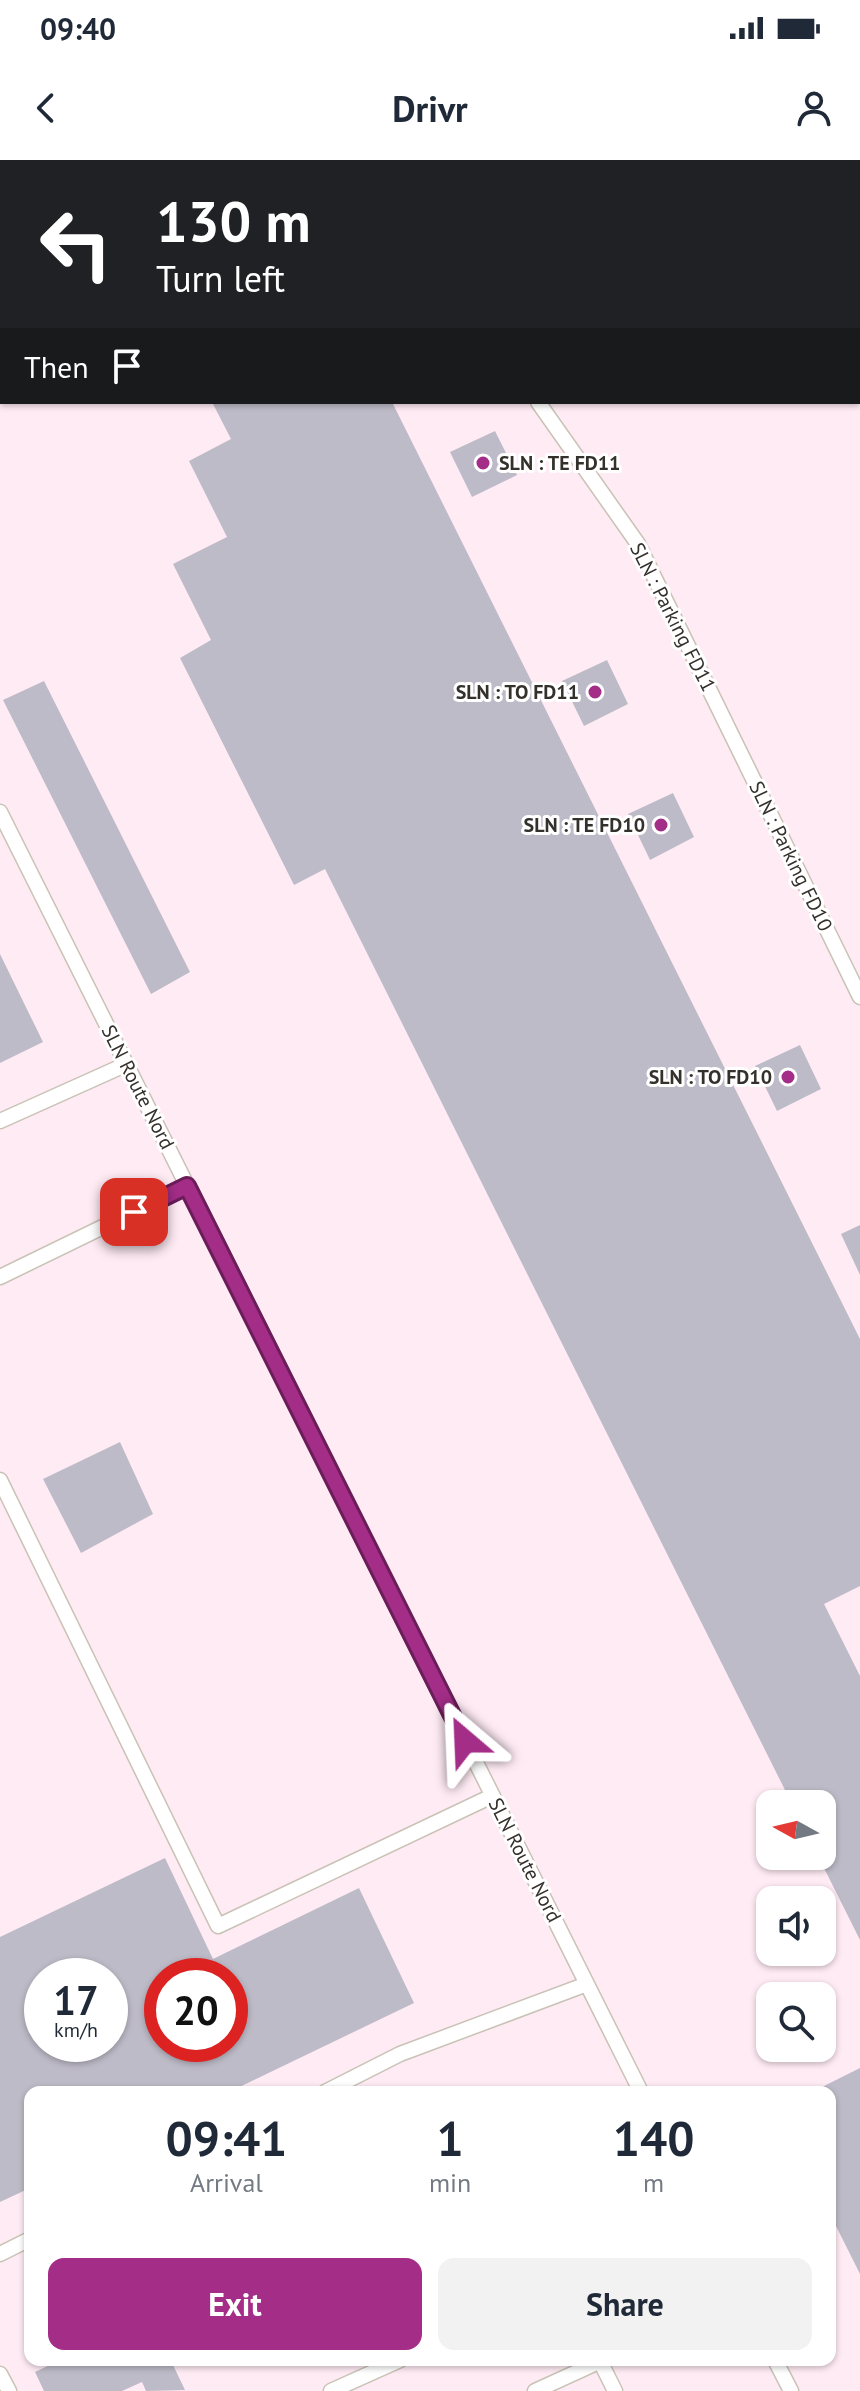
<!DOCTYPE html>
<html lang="en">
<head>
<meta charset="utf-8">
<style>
	body { margin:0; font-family:"PT Sans",sans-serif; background:#f2f2f3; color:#1f2937; height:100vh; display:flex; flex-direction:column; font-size:30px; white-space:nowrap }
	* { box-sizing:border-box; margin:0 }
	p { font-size:26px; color:#747a83 }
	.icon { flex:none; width:44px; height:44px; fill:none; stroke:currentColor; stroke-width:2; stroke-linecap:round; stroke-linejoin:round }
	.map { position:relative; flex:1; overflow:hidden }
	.side { position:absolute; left:24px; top:1926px; width:812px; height:280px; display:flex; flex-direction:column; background:#fff; border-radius:16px; box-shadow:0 2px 6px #0004 }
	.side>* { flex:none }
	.hud { position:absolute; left:0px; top:0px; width:860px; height:244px; box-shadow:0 2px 6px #0004; background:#202124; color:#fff; overflow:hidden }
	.needle { width:52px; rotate:278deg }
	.fabs { position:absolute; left:756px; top:1630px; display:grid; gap:16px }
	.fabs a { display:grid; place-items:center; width:80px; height:80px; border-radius:16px; background:#fff; box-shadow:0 2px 6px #0004; font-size:40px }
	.speed { position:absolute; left:24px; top:1798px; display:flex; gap:16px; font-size:40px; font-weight:700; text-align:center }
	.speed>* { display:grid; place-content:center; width:104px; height:104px; border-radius:50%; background:#fff; box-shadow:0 2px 6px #0004; line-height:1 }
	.speed small { font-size:20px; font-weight:400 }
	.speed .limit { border:12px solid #d22; background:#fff; color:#111 }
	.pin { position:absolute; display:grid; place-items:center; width:68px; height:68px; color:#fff; margin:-34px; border-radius:16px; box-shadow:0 4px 12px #0006 }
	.me { position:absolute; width:88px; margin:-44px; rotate:334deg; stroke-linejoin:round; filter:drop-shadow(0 0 6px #0008) }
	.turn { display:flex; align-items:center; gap:28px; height:168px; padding:0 24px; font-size:36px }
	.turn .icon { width:104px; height:104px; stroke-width:2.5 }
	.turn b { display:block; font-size:56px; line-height:68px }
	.then { display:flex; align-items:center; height:76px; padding:0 24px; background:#0003; gap:16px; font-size:30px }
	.eta { display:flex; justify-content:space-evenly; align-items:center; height:136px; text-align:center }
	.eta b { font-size:48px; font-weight:600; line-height:56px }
	.action { display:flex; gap:16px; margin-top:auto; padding:16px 24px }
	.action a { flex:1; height:92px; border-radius:16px; background:#a32d87; color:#fff; font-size:32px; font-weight:600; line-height:92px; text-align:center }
	.action a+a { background:#f2f2f3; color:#1f2937 }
	.status { display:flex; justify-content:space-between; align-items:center; height:56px; padding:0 40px; background:#fff; direction:ltr }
	.status svg { height:22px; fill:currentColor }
	header { display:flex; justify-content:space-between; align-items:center; height:104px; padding:0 24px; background:#fff; font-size:36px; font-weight:600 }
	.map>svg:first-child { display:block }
	.industrial { fill:#ffebf4; fill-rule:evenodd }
	.building { fill:#bebbc8; fill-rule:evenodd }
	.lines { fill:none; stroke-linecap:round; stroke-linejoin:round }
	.lane-casing { stroke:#c9c2b6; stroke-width:17 }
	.lane { stroke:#fff; stroke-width:14 }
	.route-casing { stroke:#6a1d58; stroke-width:20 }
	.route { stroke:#a32d87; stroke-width:14 }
	.poi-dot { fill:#a32d87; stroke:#fff; stroke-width:3 }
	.labels { text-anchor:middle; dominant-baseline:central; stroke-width:6; stroke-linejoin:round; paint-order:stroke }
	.poi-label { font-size:20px; font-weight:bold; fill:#34312c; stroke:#fff; text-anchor:end }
	.street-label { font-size:20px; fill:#34312c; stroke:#fff }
</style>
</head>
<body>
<div class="status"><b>09:40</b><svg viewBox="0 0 49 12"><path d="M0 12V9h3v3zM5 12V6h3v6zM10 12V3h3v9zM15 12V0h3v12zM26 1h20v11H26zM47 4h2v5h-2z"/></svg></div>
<header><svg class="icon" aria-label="back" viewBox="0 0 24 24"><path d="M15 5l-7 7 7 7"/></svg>Drivr<svg class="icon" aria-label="person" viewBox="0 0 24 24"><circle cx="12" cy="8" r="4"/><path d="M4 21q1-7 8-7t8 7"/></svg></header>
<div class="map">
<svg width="860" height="2231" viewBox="0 0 860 2231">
	<rect width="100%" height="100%" fill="#fefbf6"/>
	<path class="industrial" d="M0,0H860V2231H0ZM2,2H858V242H2ZM770,1644H822V1696H770ZM770,1740H822V1792H770ZM42,1816H110V1884H42ZM162,1816H230V1884H162ZM770,1836H822V1888H770ZM30,1932H830V2200H30Z"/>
	<path class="building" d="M212,242H392L860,1179V1426L824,1444L860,1516V1780L818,1696H822V1644H792L325,709L294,725L180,498L211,480L173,404L227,377L189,301L231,279Z
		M495,271L517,315L472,337L450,292Z
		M607,500L628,544L584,566L562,521Z
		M44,521L190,812L151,834L3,540Z
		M673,633L694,677L650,700L628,654Z
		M0,794L43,882L0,903Z
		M800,885L821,929L777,951L755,906Z
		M860,1065V1115L841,1074Z
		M120,1282L153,1354L81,1393L43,1319Z
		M165,1698L213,1799L359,1728L414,1843L229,1932H30V2028L0,2042V1777ZM42,1816H110V1884H42ZM162,1816H230V1884H162Z
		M860,1908V2114L830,2054V1932H812Z
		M60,2200H183L173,2205L185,2230L146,2231L142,2222L122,2231H44L35,2212Z"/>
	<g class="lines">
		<defs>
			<path id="lane" d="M82,0L83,2
				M413,0L414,2
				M859,0L860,2
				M183,2L188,0
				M0,92L2,91
				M538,242L638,384L860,837
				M0,652L641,1932
				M0,961L127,904
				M0,1117L187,1026
				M0,1320L218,1766L492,1636
				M325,1932L400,1894L587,1824
				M0,2094L30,2079
				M775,2200L791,2231
				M600,2201L615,2231
				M0,2214L9,2231
				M331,2231L400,2200
				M535,2231L603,2200"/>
		</defs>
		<use href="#lane" class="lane-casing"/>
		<use href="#lane" class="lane"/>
	</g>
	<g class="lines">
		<defs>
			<path id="route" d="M134,1052L187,1026L465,1581"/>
		</defs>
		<use href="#route" class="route-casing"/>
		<use href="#route" class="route"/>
	</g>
	<g class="poi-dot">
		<circle cx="483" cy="303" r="8"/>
		<circle cx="595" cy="532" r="8"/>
		<circle cx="661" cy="665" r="8"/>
		<circle cx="788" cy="917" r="8"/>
	</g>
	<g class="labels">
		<g class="poi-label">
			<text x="499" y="303" text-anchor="start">SLN : TE FD11</text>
			<text x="579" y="532">SLN : TO FD11</text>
			<text x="645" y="665">SLN : TE FD10</text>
			<text x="772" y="917">SLN : TO FD10</text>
		</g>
		<g class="street-label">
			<text transform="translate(673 457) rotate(63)">SLN : Parking FD11</text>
			<text transform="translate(791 696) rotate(64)">SLN : Parking FD10</text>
			<text transform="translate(138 927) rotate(63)">SLN Route Nord</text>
			<text transform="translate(525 1700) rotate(63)">SLN Route Nord</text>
		</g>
	</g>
</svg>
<div class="fabs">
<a><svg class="needle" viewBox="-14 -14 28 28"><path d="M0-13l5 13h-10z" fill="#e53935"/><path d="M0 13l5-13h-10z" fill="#747a83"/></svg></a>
<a><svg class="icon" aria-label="sound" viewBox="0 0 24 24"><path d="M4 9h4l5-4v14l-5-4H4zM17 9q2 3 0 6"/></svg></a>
<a><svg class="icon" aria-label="search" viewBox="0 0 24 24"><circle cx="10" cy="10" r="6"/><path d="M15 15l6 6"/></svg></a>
</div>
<div class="speed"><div>17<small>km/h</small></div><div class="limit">20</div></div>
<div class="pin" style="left:134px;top:1052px;background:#d93025"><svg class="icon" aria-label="arrive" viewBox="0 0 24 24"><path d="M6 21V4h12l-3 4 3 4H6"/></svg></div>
<svg class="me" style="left:465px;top:1581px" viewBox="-20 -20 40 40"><path d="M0-17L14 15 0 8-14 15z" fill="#a32d87" stroke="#fff" stroke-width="4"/></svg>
<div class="hud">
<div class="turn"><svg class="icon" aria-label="left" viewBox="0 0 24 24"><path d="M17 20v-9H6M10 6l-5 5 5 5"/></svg><div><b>130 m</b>Turn left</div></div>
<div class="then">Then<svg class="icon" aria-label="arrive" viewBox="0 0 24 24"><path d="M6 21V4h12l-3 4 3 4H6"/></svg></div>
</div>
<section class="side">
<div class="eta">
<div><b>09:41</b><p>Arrival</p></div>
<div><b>1</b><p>min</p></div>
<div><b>140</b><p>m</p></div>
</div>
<div class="action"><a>Exit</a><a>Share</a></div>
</section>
</div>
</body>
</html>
